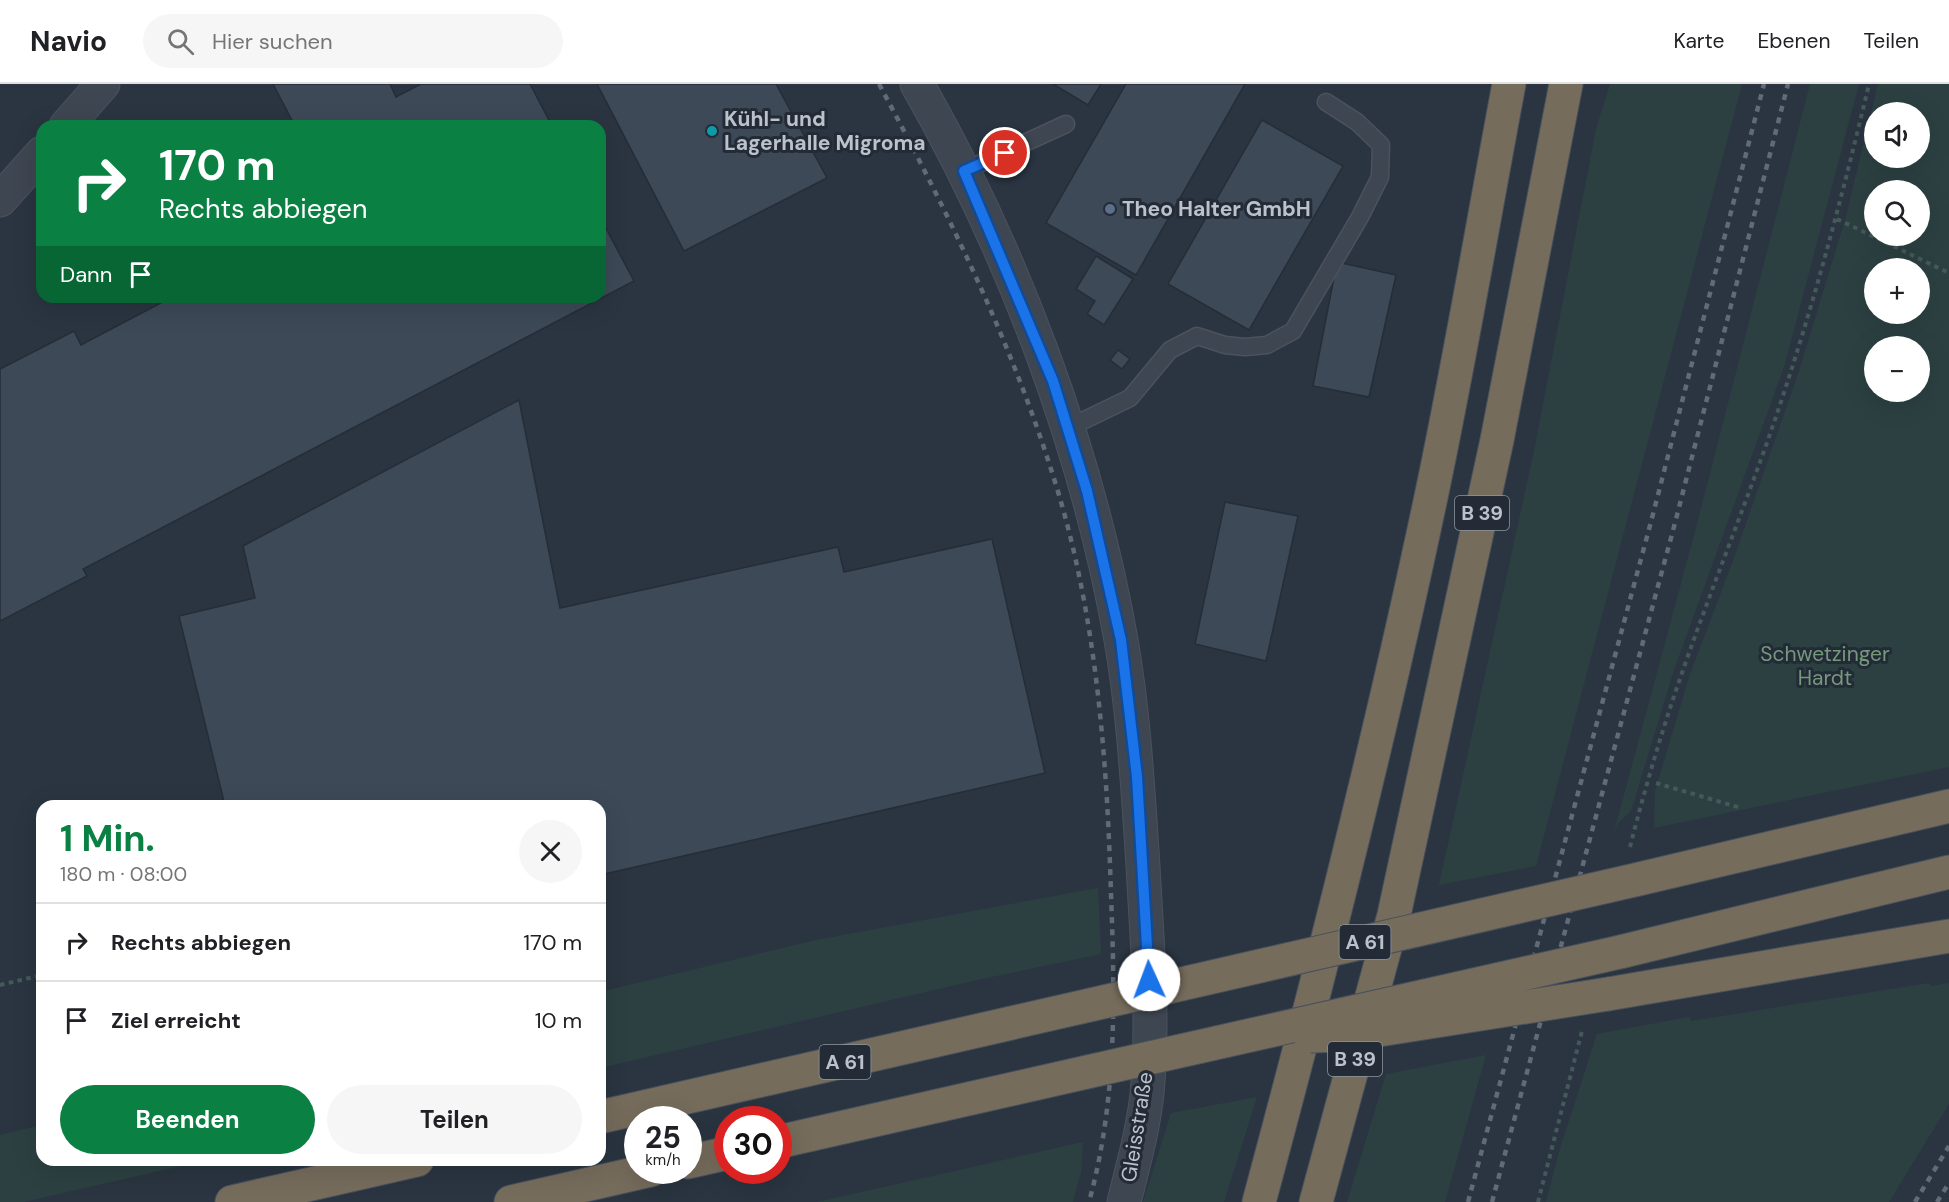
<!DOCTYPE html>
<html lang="de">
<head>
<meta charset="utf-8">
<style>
	body { margin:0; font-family:"DM Sans",sans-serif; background:#f6f6f6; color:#202124; height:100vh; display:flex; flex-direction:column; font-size:22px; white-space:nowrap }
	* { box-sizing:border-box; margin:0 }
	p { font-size:20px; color:#757577 }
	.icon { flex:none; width:33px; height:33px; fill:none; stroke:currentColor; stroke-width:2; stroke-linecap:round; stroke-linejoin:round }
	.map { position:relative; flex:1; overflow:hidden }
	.sheet { position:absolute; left:36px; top:716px; width:570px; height:366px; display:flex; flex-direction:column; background:#fff; border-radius:18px; box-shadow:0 6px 24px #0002 }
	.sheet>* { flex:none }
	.hud { position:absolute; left:36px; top:36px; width:570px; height:183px; border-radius:18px; box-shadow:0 6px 24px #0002; background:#0b8043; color:#fff; overflow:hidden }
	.fabs { position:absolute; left:1864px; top:18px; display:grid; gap:12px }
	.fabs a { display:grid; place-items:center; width:66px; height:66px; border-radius:50%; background:#fff; box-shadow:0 6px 24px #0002; font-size:30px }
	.speed { position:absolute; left:624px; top:1022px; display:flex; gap:12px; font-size:30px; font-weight:700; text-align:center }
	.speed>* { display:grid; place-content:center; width:78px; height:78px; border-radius:50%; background:#fff; box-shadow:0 6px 24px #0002; line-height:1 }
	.speed small { font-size:15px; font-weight:400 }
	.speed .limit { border:9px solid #d22; background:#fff; color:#111 }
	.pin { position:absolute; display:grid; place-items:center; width:51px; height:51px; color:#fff; margin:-26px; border:3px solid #fff; border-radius:50%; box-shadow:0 2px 6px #0007 }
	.me { position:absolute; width:66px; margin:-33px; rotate:358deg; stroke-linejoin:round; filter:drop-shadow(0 0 4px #0008) }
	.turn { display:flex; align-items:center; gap:21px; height:126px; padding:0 24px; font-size:27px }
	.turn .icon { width:78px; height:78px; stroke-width:2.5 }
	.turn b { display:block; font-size:42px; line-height:51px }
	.then { display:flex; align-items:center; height:57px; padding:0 24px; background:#0003; gap:12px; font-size:22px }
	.round { display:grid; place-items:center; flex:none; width:63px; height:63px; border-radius:32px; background:#f6f6f6 }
	.summary { display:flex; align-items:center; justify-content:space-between; height:102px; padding:0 24px }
	h1 { font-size:36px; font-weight:700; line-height:45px; color:#0b8043 }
	.action { display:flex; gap:12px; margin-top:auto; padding:12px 24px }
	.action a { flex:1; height:69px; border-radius:36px; background:#0b8043; color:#fff; font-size:24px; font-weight:700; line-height:69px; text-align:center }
	.action a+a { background:#f6f6f6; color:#202124 }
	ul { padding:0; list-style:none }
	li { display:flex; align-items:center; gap:18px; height:78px; padding:0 24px; border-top:2px solid #e0e0e0 }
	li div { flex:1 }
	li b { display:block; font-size:22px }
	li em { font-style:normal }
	header { display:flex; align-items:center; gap:36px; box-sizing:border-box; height:84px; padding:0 30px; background:#fff; border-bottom:2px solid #e0e0e0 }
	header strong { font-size:28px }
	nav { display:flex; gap:33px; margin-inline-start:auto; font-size:21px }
	.search { width:420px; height:54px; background:#f6f6f6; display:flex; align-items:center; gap:15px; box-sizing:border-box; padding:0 21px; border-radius:33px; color:#757577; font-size:22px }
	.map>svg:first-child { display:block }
	.green { fill:#2c4042; fill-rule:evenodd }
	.building { fill:#3d4957; stroke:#252d39; stroke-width:1.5 }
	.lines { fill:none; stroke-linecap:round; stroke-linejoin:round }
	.lane-casing { stroke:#4b525e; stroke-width:19 }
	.street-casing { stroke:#4b525e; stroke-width:35 }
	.highway-casing { stroke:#49515c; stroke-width:35 }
	.path { stroke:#46595a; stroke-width:4; stroke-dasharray:4.5 4.5; stroke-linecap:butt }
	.lane { stroke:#3e4651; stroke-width:16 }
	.street { stroke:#3e4651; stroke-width:33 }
	.highway { stroke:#766c5c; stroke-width:33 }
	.rail { stroke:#616b78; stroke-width:4.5; stroke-dasharray:6 6; stroke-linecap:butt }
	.highway-bridge-casing { stroke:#49515c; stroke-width:35; stroke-linecap:butt }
	.highway-bridge { stroke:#766c5c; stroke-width:33 }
	.route-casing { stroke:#114b97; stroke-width:15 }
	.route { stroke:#1a73e8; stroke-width:10 }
	.culture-dot { fill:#0f9aa8; stroke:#232b37; stroke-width:2 }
	.service-dot { fill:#5c6f8a; stroke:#232b37; stroke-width:2 }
	.labels { text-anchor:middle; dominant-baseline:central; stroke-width:6; stroke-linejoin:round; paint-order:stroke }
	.shield { fill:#232b37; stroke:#8e959f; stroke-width:1.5 }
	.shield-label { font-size:20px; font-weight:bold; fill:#bcc2cb }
	.poi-label { font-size:21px; font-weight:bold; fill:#bcc2cb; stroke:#232b37; text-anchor:start }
	.park-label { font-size:21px; fill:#75997d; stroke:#232b37 }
	.street-label { font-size:21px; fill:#bcc2cb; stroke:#232b37 }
</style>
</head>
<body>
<header>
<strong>Navio</strong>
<div class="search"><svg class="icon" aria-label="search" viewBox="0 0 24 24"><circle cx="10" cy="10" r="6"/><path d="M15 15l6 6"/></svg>Hier suchen</div>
<nav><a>Karte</a><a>Ebenen</a><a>Teilen</a></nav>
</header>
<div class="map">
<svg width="1949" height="1118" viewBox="0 0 1949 1118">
	<rect width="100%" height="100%" fill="#2a3541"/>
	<path class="green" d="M1610,0H1742L1536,782L1439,801L1534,367L1596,45Z
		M1810,0H1859L1784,283L1674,586L1631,727L1618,739L1614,748L1696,444Z
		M1878,0H1949V683L1654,744L1655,707L1690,590L1734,474L1799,287L1845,136ZM1920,28V74H1875V28ZM1920,106V152H1875V106ZM1920,184V230H1875V184ZM1920,262V308H1875V262Z
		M1098,804L1101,870L977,896L600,984V908L816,856Z
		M1929,899L1931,902L1949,899V1020L1889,1118H1546L1558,1071L1597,950L1689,933L1691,937Z
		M1486,971L1445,1118H1347L1386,990Z
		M1257,1013L1224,1118H1143L1171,1029Z
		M42,1041V1076H207L24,1118H0V1051Z
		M1083,1058L1081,1088L1073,1118H817Z"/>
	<path class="building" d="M273,0H390L396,13L421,0H530L552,42H295Z
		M597,0H776L827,94L684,167Z
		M1053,0H1101L1088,21Z
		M1126,0H1245L1136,191L1046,139Z
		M1262,36L1343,82L1249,246L1168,200Z
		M600,133L634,197L83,485L87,492L0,537V285L74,247L81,261L172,213H600Z
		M1096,172L1133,195L1104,241L1087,230L1095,217L1076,205Z
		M1337,178L1396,191L1369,313L1313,302Z
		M1118,266L1130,275L1122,285L1110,276Z
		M519,316L560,524L838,463L844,488L992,455L1045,689L600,791V722H225L179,532L255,514L243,462Z
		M1225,418L1298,432L1266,577L1195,560Z"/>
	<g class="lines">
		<defs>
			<path id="lane" d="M964,87L1066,40
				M1068,344L1130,314L1170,266L1197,252L1225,261L1245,263L1267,261L1293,247L1360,133L1380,93L1381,61L1357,38L1326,18"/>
			<path id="street" d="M917,0C1013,168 1087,365 1121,556C1134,630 1138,707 1143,782C1147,858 1154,934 1147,1010C1143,1046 1133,1082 1124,1118
				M66,42L103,0
				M0,116L42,69"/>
			<path id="highway" d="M1639,795L1949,722
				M1620,868L1949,788
				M1608,910L1949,852
				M600,1033L1090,921
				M778,1058L1087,988
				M688,1078L728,1069
				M232,1118L417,1076
				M511,1118L651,1086
				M1259,1118C1322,884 1381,650 1431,413C1460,276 1483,138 1509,0
				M1316,1118L1394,831L1497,356L1566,0"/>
		</defs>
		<use href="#lane" class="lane-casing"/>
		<use href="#street" class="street-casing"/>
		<use href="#highway" class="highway-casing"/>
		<path class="path" d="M1837,135L1949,189
			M1656,699L1741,724
			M1630,763C1645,704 1662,646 1682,589C1710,508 1742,430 1770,350C1810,235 1841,118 1869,0
			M0,901L42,891
			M1538,1118L1582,947"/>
		<use href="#lane" class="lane"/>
		<use href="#street" class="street"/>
		<use href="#highway" class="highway"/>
		<path class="rail" d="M879,0C950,132 1016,267 1059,411C1097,540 1107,677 1111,810C1115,915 1117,1016 1089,1118
			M1468,1118L1652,434L1764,0
			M1492,1118L1675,439L1788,0
			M1915,1118L1949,1062
			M1937,1118L1949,1099"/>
		<defs>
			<path id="highway-bridge" d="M1090,921L1639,795
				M1310,952L1347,951L1608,910
				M1087,988L1620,868"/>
		</defs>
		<use href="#highway-bridge" class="highway-bridge-casing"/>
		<use href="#highway-bridge" class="highway-bridge"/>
	</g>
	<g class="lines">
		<defs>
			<path id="route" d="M1005,69L964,87L1053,297L1087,407L1121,556L1137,693L1149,896"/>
		</defs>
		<use href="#route" class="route-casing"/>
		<use href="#route" class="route"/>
	</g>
	<circle class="culture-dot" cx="712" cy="47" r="6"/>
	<circle class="service-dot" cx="1110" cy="125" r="6"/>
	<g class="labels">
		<g class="shield">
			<rect x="1455" y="412" width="54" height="34" rx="4.5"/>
			<rect x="1339.5" y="841" width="51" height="34" rx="4.5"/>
			<rect x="1328" y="958" width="54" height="34" rx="4.5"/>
			<rect x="819.5" y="961" width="51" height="34" rx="4.5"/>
		</g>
		<g class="shield-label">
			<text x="1482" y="429">B 39</text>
			<text x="1365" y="858">A 61</text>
			<text x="1355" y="975">B 39</text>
			<text x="845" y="978">A 61</text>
		</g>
		<g class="poi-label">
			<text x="724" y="35">Kühl- und<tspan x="724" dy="24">Lagerhalle Migroma</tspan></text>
			<text x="1122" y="125">Theo Halter GmbH</text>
		</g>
		<g class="park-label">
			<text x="1825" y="570">Schwetzinger<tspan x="1825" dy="24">Hardt</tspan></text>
		</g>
		<g class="street-label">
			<text transform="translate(1137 1043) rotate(-81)">Gleisstraße</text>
		</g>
	</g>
</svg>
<div class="fabs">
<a><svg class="icon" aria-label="sound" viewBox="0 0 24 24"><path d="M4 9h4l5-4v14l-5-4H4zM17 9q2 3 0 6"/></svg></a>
<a><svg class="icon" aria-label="search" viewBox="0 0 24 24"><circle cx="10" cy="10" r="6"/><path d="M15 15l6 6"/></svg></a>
<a>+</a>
<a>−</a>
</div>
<div class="speed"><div>25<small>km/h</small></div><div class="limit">30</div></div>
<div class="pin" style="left:1005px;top:69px;background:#d93025"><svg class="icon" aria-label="arrive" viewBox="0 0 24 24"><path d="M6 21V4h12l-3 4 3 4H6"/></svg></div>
<svg class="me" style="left:1149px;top:896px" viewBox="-20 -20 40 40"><circle r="19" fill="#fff"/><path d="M0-13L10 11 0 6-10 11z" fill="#1a73e8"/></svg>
<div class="hud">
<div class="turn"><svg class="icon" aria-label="right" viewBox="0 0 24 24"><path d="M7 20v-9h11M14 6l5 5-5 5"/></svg><div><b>170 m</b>Rechts abbiegen</div></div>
<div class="then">Dann<svg class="icon" aria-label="arrive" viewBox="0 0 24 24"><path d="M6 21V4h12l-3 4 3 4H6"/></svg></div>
</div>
<section class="sheet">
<div class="summary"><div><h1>1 Min.</h1><p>180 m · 08:00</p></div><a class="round"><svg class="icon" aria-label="close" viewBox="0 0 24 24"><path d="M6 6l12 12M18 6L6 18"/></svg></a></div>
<ul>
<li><svg class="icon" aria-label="right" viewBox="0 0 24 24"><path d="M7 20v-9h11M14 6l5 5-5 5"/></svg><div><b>Rechts abbiegen</b></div><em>170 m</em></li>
<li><svg class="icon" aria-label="arrive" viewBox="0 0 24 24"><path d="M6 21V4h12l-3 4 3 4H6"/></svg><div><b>Ziel erreicht</b></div><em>10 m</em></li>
</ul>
<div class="action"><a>Beenden</a><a>Teilen</a></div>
</section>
</div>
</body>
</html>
